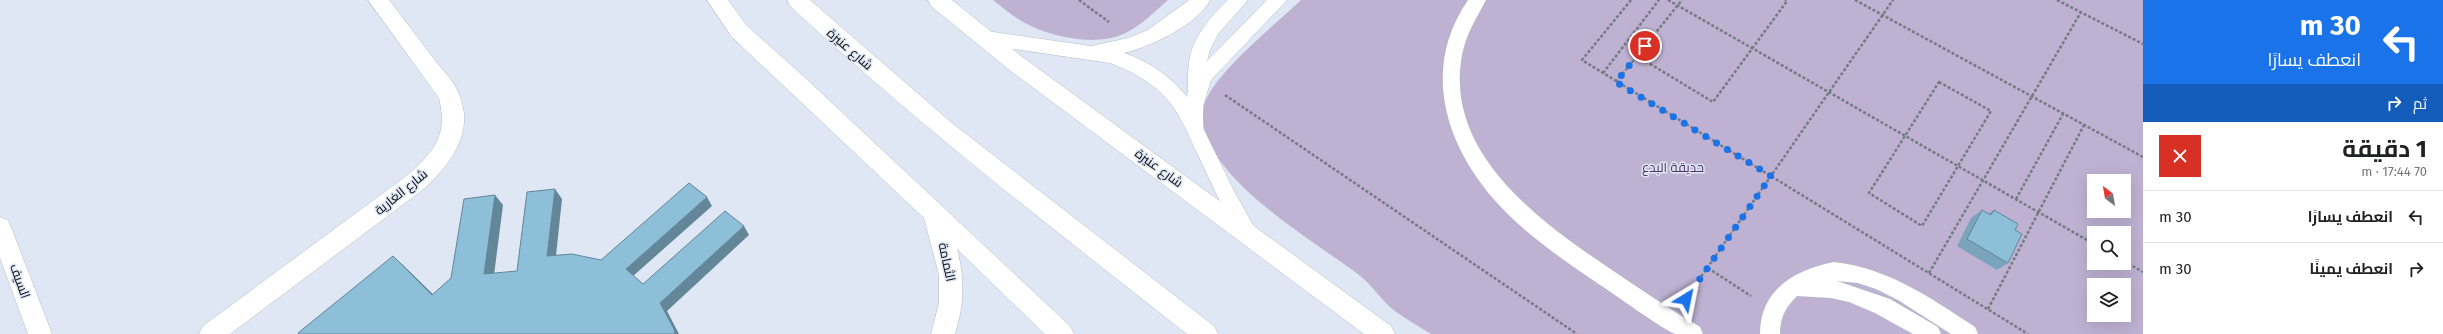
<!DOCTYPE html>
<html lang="ar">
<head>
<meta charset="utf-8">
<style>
	body { margin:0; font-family:"Fira Sans",Cairo,sans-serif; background:#f2f2f2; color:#202124; direction:rtl; height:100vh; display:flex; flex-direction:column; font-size:15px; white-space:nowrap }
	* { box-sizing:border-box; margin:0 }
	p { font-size:13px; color:#757577 }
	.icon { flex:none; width:22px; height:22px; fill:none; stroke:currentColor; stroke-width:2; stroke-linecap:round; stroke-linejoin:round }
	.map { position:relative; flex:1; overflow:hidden; direction:ltr }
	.details { display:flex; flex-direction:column; background:#fff; width:300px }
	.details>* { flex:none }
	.hud { background:#1a73e8; color:#fff; overflow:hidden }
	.needle { width:26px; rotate:329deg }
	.buttons { position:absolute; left:2087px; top:174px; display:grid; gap:8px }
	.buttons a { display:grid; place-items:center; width:44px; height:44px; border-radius:0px; background:#fff; box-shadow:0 4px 16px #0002; font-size:20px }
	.pin { position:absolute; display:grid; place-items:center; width:34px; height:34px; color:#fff; margin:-17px; border:2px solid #fff; border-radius:50%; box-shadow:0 1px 4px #0007 }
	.me { position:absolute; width:44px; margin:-22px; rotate:35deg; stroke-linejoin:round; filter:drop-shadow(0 0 3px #0008) }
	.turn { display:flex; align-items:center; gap:14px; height:84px; padding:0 16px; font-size:18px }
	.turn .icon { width:52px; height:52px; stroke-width:2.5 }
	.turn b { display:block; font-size:28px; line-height:34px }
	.then { display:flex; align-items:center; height:38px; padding:0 16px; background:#0003; gap:8px; font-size:15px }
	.round { display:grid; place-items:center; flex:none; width:42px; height:42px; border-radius:0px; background:#f2f2f2 }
	.overview { display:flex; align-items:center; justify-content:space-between; height:68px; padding:0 16px }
	h1 { font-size:24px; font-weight:700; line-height:30px }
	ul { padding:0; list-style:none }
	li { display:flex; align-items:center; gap:12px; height:52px; padding:0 16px; border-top:1px solid #e0e0e0 }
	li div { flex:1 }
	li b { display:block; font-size:15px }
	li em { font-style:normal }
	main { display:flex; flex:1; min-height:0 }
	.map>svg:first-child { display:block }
	.green { fill:#beb1d1; fill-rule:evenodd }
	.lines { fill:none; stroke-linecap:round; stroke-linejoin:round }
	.lane-casing { stroke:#b4bdc8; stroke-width:1 }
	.street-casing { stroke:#b4bdc8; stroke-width:1 }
	.primary-casing { stroke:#b4bdc8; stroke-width:1 }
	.path { stroke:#757b83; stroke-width:2.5; stroke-dasharray:3 2; stroke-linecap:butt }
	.lane { fill:#fff; fill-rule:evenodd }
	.street { fill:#fff; fill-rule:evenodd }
	.primary { fill:#fff; fill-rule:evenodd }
	.wall { fill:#79a4bb }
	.shaded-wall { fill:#638698 }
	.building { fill:#8dbfd9; stroke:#638698 }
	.route { stroke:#1a73e8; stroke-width:7; stroke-dasharray:0 12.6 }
	.labels { text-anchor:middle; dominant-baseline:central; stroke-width:3; stroke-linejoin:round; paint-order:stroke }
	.street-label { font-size:13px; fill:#090c10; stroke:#dee7f3 }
	.park-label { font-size:13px; fill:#4b3269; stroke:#dee7f3 }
</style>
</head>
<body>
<main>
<section class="details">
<div class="hud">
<div class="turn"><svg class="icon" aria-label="left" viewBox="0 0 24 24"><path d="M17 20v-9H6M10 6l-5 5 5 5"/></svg><div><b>30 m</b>انعطف يسارًا</div></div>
<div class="then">ثم<svg class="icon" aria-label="right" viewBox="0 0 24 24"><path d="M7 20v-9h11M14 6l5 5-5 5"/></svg></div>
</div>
<div class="overview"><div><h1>1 دقيقة</h1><p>70 m · 17:44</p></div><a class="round" style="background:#d93025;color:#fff"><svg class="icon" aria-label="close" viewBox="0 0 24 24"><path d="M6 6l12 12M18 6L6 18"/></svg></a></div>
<ul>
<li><svg class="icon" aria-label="left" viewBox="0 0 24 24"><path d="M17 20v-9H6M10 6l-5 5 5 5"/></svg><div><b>انعطف يسارًا</b></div><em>30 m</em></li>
<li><svg class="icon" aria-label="right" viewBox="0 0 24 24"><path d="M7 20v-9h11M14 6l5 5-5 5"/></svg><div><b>انعطف يمينًا</b></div><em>30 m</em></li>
</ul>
</section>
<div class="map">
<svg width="2143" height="334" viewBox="0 0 2143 334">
	<rect width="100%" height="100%" fill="#dee7f3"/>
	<path class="green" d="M993,0H1168C1154,12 1139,28 1121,35C1094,46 1050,37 1025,23C1014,17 1003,8 993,0Z
		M1301,0H2143V334H1431C1417,325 1402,317 1390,307C1379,297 1371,284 1359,275C1314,240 1190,171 1204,106C1210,77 1277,23 1301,0ZM2094,181H2124V211H2094ZM2094,233H2124V263H2094ZM2094,285H2124V315H2094Z"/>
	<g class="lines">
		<defs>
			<path id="lane" d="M1189,0H1210C1197,25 1150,47 1124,53C1150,62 1170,76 1187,97C1189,86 1187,75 1189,63C1192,38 1210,17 1228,0H1248L1218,34L1210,50L1207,61L1267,0H1287L1211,80L1203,106V128L1234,191L1257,232L1254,238L1247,241L1240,238C1225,212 1212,186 1200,159C1189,138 1181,113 1164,96C1149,80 1130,71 1110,63L986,45L980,43L977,38L980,33L986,31L1091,46L1128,38L1148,30Z
				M1468,0H1486C1476,19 1466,34 1462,55C1444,152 1537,219 1606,266C1637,287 1668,308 1700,327L1703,334C1695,334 1685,334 1676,334C1666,332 1613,293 1600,285C1565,261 1529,237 1500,206C1446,148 1420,70 1468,0Z
				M1834,262C1888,268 1931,298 1975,327L1978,334H1951L1898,300L1876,289L1858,283L1837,281L1890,299L1938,327L1941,334H1913L1875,313L1849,302L1831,298L1797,296C1785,308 1780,318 1780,334H1760C1760,289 1795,270 1834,262Z"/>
			<path id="street" d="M368,0H389C404,20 419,39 434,59C442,70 454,81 459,94C475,132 451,163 425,188L230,334H199L203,326L409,174C435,150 448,135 439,98Z
				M707,0H728L746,25L802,75L1070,326L1074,334H1045L957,249C965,279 964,305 955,334H931L939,303V275L924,218L732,37Z
				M0,217L8,220L11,227L52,334H28L0,258Z"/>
			<path id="primary" d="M787,0H810L953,124L1214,326L1218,334H1187C1052,228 916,123 790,6Z
				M928,0H952L1021,56L1391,326L1395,334H1364L1007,68L931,6Z"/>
		</defs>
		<use href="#lane" class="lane-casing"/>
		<use href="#street" class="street-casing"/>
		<use href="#primary" class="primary-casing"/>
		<path class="path" d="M1079,0L1109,22
			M1631,0L1582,60L2028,334
			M1668,0L2094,244
			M1855,0L2143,157
			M2057,0L2143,44
			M1637,56L1713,102L1787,1L1785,0
			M1603,73L1659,0
			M1616,82L1682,0
			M1939,82L1991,111L1922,226L1869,193Z
			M1225,95L1577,334
			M2016,199L2063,114
			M2124,261L2143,272
			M1708,268L1751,296
			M1929,273L2081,12
			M1687,297L1893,0
			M1988,309L2084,125"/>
		<use href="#lane" class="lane"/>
		<use href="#street" class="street"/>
		<use href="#primary" class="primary"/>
	</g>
	<path class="wall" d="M1982,210L1988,214L1994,210L2015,230L2008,263L1997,270L1957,246L1971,218Z"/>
	<path class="shaded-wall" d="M555,189L562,199L555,265L547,256Z
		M495,195L503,205L493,283L484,274Z
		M707,197L712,206L632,277L626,269Z
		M744,226L749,235L667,311L679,334H675L660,303Z
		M393,256L403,265L442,303L432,295Z"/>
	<path class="building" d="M689,183L707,197L626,269L643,284L725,211L744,226L660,303L674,329L675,334H299L298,333L393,256L432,295L451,278L464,199L495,195L484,274L517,271L527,192L555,189L547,256L572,254L601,260Z
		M1982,210L1991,215L1994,210L2018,224L2015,230L2022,234L2008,263L1967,239Z"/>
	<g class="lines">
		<path class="route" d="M1645,46L1616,82L1771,176L1686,299"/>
	</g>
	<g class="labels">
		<g class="street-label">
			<text transform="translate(850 49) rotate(41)">شارع عنيزة</text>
			<text transform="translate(1159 168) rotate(36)">شارع عنيزة</text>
			<text transform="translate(401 192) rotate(-39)">شارع الغارية</text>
			<text transform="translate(947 262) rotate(78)">الثمامة</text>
			<text transform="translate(20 281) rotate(70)">السيف</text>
		</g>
		<g class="park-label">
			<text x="1673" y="167">حديقة البدع</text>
		</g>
	</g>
</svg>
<div class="buttons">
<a><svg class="needle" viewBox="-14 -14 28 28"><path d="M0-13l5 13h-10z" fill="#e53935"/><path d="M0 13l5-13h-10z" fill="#757577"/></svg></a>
<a><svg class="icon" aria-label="search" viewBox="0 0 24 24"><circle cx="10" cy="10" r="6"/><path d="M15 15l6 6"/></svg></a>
<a><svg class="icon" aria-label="layers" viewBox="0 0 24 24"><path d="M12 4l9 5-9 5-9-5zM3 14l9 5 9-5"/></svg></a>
</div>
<div class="pin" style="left:1645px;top:46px;background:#d93025"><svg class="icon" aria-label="arrive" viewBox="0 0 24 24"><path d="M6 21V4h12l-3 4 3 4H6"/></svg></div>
<svg class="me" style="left:1686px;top:299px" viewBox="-20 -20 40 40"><path d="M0-17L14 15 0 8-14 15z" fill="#1a73e8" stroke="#fff" stroke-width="4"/></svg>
</div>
</main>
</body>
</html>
